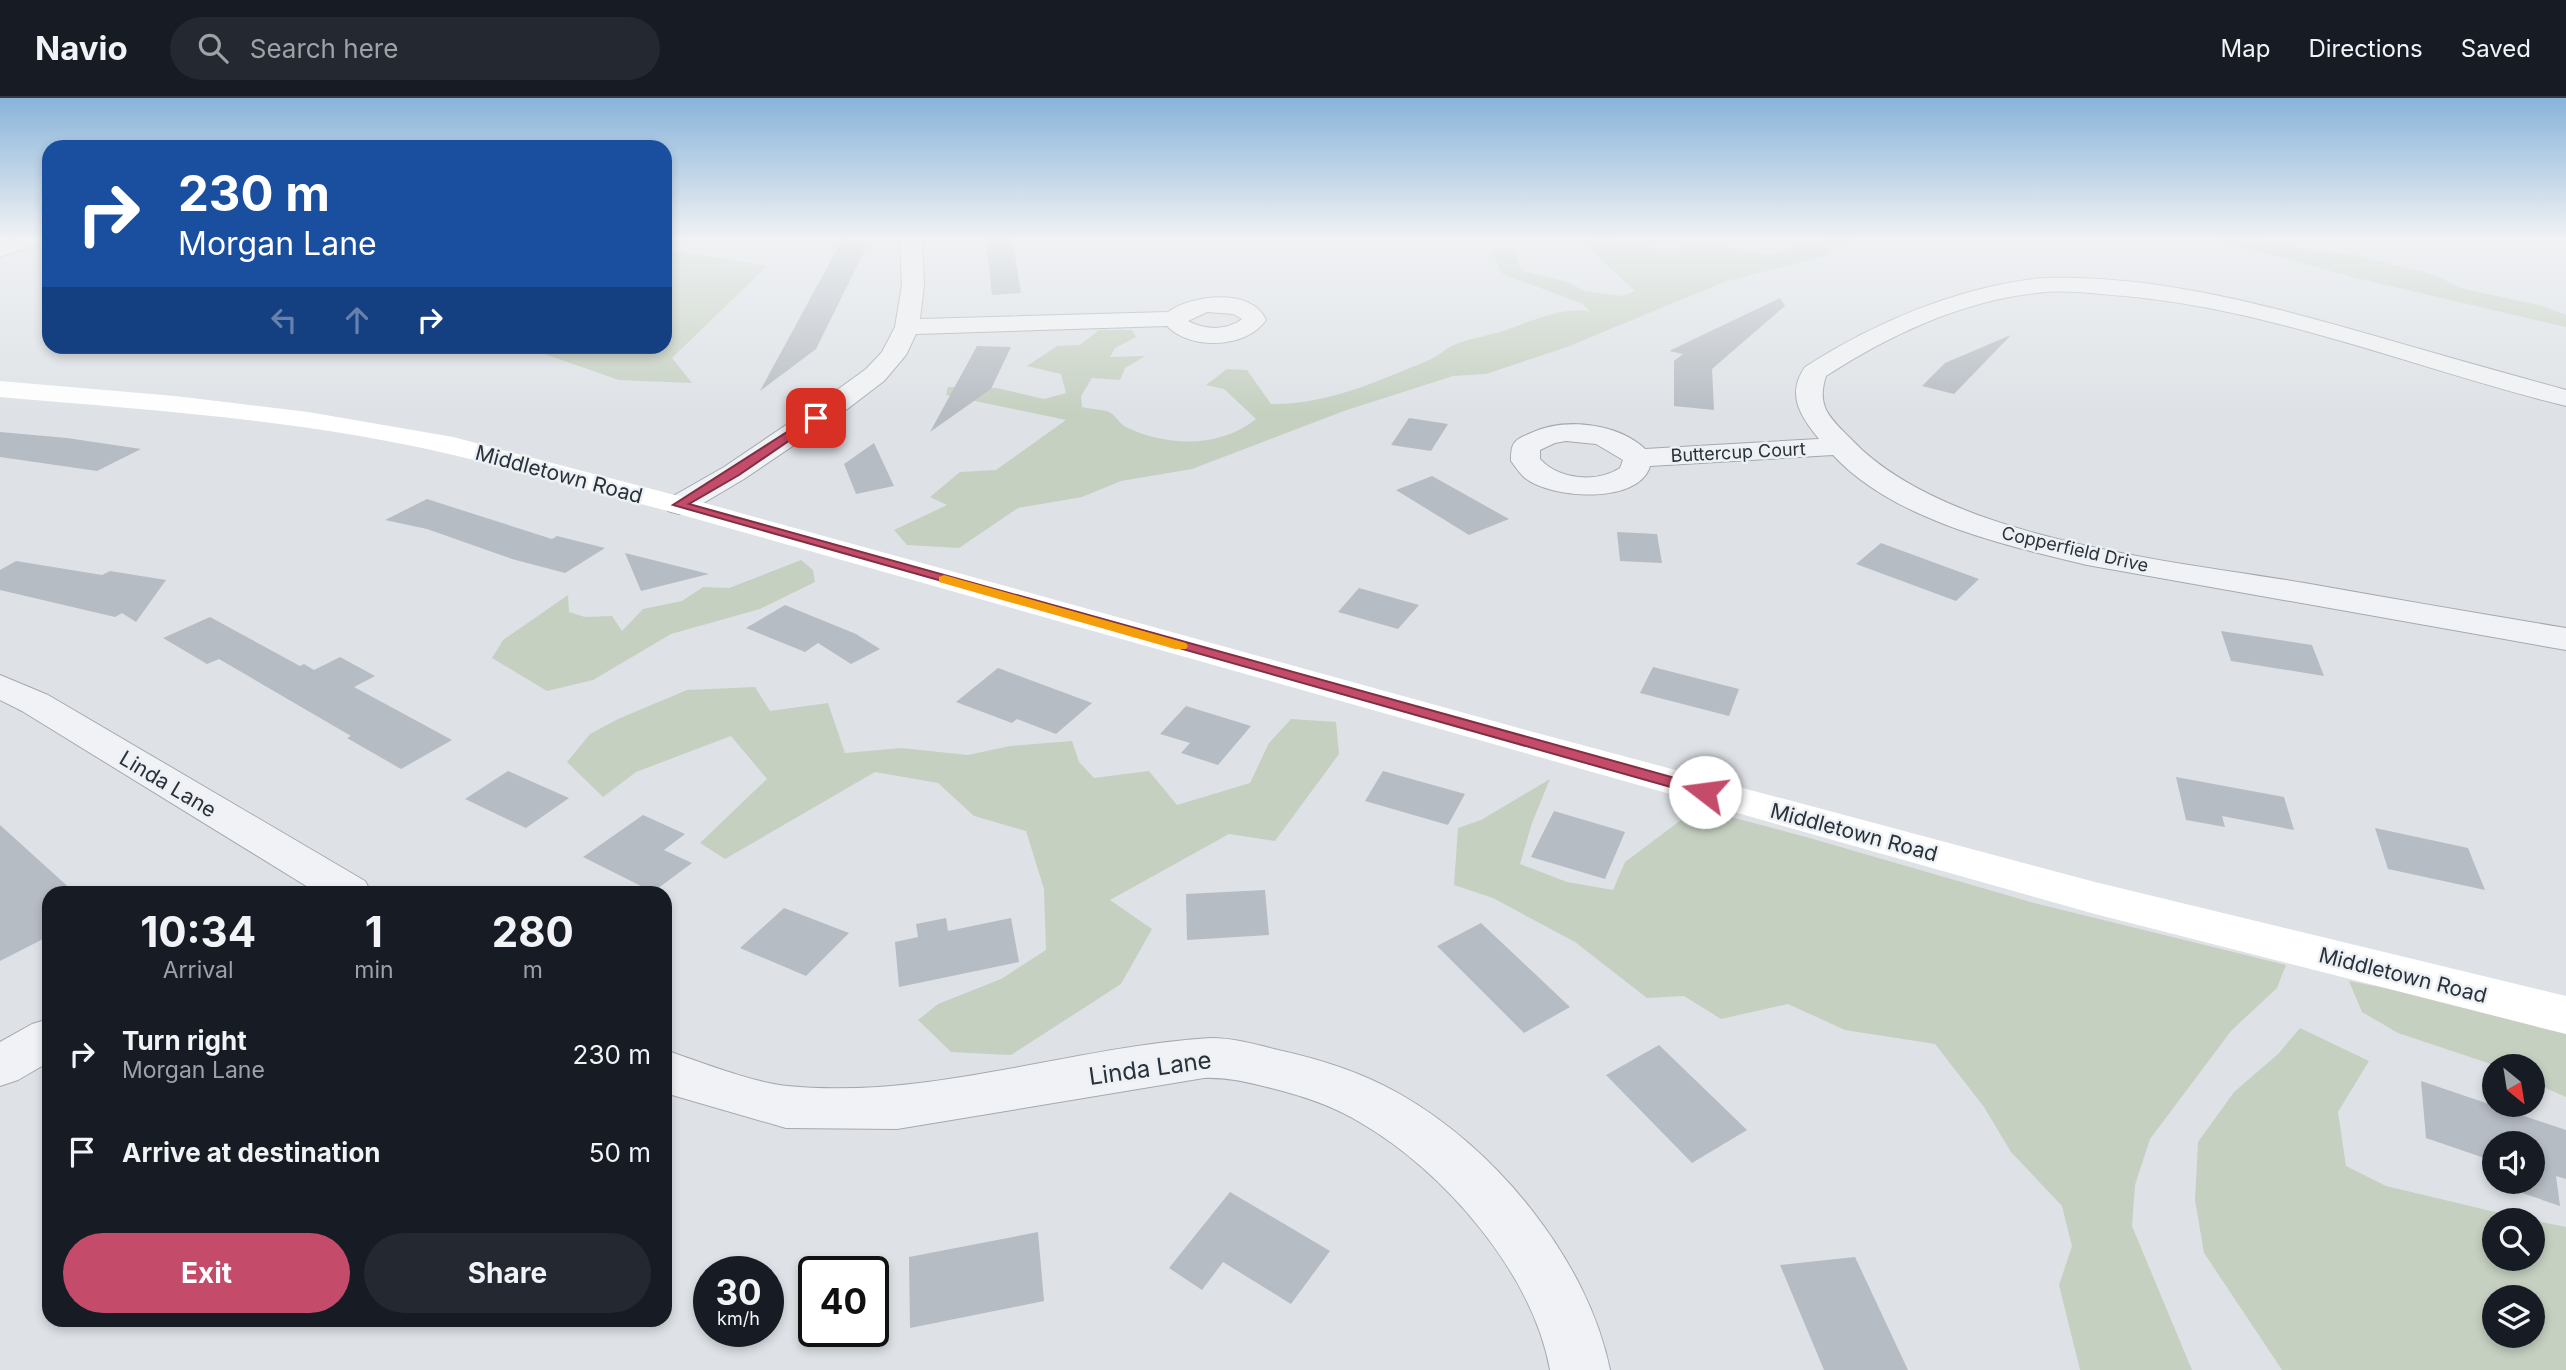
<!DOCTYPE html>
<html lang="en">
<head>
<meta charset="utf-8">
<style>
	body { margin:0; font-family:Inter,sans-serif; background:#242831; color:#f1f3f6; height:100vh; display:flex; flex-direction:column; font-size:26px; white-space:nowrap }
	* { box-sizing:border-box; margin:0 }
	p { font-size:23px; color:#9ea1a6 }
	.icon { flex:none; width:38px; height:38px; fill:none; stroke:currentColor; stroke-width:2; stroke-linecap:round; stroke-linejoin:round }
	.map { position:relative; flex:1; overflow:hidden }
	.sheet { position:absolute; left:42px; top:788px; width:630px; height:441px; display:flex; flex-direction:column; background:#171b24; border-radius:21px; box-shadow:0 4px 10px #0003 }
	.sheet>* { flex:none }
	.guide { position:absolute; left:42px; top:42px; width:630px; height:214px; border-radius:21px; box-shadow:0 4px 10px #0003; background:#1a4fa0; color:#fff; overflow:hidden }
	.needle { width:46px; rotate:150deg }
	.buttons { position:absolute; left:2482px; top:956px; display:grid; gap:14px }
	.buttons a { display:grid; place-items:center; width:63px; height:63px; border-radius:50%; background:#171b24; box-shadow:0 4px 10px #0003; font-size:35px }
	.speed { position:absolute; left:693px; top:1158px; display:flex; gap:14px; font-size:35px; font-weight:700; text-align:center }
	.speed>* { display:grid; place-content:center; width:91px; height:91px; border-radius:50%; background:#171b24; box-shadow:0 4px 10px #0003; line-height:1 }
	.speed small { font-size:18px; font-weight:400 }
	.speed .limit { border:4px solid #111; border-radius:10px; background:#fff; color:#111 }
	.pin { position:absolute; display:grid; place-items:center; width:60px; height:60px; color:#fff; margin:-30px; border-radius:14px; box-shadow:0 4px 10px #0006 }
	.me { position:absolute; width:77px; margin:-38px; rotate:285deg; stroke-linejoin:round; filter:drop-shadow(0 0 5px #0008) }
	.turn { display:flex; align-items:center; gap:24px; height:147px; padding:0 21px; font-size:32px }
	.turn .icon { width:91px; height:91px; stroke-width:2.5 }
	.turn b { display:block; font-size:49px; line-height:60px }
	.lanes { display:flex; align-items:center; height:66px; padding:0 21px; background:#0003; justify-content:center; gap:35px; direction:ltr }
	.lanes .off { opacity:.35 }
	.eta { display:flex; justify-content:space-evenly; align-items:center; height:119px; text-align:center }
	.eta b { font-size:42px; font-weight:700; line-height:49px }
	.primary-button { display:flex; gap:14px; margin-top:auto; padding:14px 21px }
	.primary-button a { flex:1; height:80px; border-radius:42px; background:#c44b69; color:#fff; font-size:28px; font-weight:700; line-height:80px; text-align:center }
	.primary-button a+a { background:#242831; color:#f1f3f6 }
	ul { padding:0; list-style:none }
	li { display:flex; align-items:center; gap:21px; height:98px; padding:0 21px }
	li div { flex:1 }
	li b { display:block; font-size:26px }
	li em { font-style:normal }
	header { display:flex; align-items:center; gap:42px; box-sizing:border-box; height:98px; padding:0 35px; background:#171b24; border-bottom:2px solid #363941 }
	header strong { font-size:33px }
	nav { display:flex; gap:38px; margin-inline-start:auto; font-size:24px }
	.search { width:490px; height:63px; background:#242831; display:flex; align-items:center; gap:18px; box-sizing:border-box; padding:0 24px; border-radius:38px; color:#9ea1a6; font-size:26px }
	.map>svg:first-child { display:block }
	.green { fill:#c5d0c0; fill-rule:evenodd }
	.building { fill:#b6bcc3 }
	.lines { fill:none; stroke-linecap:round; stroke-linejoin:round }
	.street-casing { stroke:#a4a9b0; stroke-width:2 }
	.street { fill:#f0f2f5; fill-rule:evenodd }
	.secondary { fill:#fff; fill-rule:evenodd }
	.route { fill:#c44b69; stroke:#7f3144; stroke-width:2 }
	.slow { fill:#f59e0b }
	.labels { text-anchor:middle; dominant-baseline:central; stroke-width:5; stroke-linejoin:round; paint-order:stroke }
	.far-street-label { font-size:18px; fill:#28313c; stroke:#edf1f4 }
	.street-label { font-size:21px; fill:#28313c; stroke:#edf1f4 }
	.near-street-label { font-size:24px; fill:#28313c; stroke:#edf1f4 }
</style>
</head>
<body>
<header>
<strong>Navio</strong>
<div class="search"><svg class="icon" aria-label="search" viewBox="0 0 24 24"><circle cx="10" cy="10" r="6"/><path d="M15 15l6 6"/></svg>Search here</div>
<nav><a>Map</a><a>Directions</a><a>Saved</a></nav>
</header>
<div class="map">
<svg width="2566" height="1272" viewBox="0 0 2566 1272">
	<rect width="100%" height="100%" fill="#dee2e6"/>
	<path class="green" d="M1588,140H1617L1664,153L1703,145L1772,157L1823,140H1860L1859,143L1830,144L1828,157L1724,184L1567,249L1486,276L1453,278L1344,313L1192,371L1121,383L1082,399L1018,410L959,450L907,447L894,432L947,407L930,399L960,374L996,372L1066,322L946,297L948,289L997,290L1044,301L1066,295L1061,276L1027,268L1057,248L1080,247L1099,232H1132L1136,239L1115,250L1110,259L1145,258L1125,270L1120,282L1092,280L1081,298L1082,309C1090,311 1102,311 1109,314C1116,317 1119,326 1126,329C1167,349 1220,350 1256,321L1224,291L1206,287L1227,271L1247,272L1271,306C1326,307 1379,283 1429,262C1439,258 1447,249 1456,246C1471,240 1488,238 1503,233C1534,223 1556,210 1590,213L1581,205L1502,176L1492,154L1500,150L1513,154L1523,173L1568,184L1584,193L1622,198L1635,193L1593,154Z
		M2208,140H2260L2310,153L2351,156L2435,177L2460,190L2542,208L2566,217V229L2356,180Z
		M665,151L767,168L672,260L692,285L619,282L524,249L665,248Z
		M801,462L813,472L815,484L760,511L671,536L593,582L547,593L492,560L503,542L568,497L569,514L585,519L612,518L622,533L643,511L682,503L703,489L729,490Z
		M755,589L770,613L828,605L845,655L901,650L968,657L1010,648L1072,643L1079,664L1094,680L1149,673L1177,707L1250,685L1269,645L1291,621L1336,624L1339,656L1275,743L1229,736L1110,802L1152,831L1121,886L1011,957L951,954L918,922L938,906L1001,881L1046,852L1044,791L1026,733L974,718L938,685L875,674L725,761L700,745L767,681L731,638L636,674L603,699L567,664L590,636L618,621L687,592Z
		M1550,681L1532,725L1520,766L1567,784L1613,792L1625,764L1697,710L1806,739L2034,805L2286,867L2277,890L2231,933L2150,1041L2135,1087L2132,1128L2192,1272H2080L2059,1187L2072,1148L2062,1108L2011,1054L1984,1009L1935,946L1845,932L1788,906L1721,921L1684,898L1647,900L1575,844L1493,800L1454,787L1458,730L1481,722Z
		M2349,883L2432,899L2566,933V999L2532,984V968H2497L2398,935L2362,914Z
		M2300,930L2369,963L2338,1014L2346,1068L2386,1088L2529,1122H2494V1160H2532V1122L2566,1129V1272H2282L2204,1155L2195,1102L2198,1044L2234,994L2278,956ZM2494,1199H2532V1237H2494Z"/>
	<path class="building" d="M843,140H850L867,148L816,251L760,293Z
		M986,140H1012L1021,195L992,197Z
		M1780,200L1785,208L1712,271L1714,312L1674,308V263L1683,256L1669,253Z
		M2011,237L1954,296L1922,288L1945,265Z
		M977,248L1011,249L991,291L930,334Z
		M1409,320L1448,326L1431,353L1391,347Z
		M0,334L67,340L141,351L97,373L0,359Z
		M874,345L894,388L856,396L844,366Z
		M1432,378L1509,421L1469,437L1396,392Z
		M427,401L552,441L557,438L605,450L565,475L512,461L427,431L385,422Z
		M1617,434L1657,436L1662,465L1620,463Z
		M1881,445L1979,481L1956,503L1856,466Z
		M625,455L709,476L641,493Z
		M16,463L102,477L110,473L166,482L136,524L122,515L115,519L0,492V472Z
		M1359,490L1419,507L1398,531L1338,514Z
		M785,507L856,536L880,551L851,566L818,545L805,554L746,530Z
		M210,519L300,568L304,566L314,572L340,559L375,578L354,589L452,642L401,671L347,640L351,638L219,561L207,566L163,540Z
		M2221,533L2312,547L2324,578L2231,563Z
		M1653,569L1739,591L1729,618L1640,595Z
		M998,570L1092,605L1056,636L1017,621L1012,625L956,604Z
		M1186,608L1251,628L1218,667L1181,655L1190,645L1160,636Z
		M508,673L569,700L526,730L465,701Z
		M1383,673L1465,696L1448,727L1365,703Z
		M2176,679L2284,699L2294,732L2222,718L2225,729L2186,722Z
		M1554,713L1625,734L1605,781L1531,759Z
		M643,717L685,736L664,752L692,765L653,794L583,759Z
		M0,727L74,794H49V838L0,863Z
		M2375,730L2468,750L2485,792L2388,771Z
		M1265,792L1269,837L1187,842L1186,796Z
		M784,810L849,835L806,878L740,850Z
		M946,820L948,833L1011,820L1019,864L899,889L895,844L918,839L916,826Z
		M1481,825L1570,909L1524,935L1437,848Z
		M1659,947L1747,1032L1692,1065L1606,977Z
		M2421,983L2566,1032V1081L2556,1078L2560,1108L2496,1086V1083H2532V1045H2494V1069L2493,1063L2426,1040Z
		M1230,1094L1330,1153L1291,1206L1223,1164L1202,1192L1169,1170Z
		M1038,1134L1044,1203L910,1230L909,1159Z
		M1855,1159L1908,1272H1824L1780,1167Z"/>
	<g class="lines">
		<defs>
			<path id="street" d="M16,140H47L43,144L0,159V146Z
				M900,140H922L924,187L920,221L1168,214C1191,197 1252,189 1266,222C1247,250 1191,253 1167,228L916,236L906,257L884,283L846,312L744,381L690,413L679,416L668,413L664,407L668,401L724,369L826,300L866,271L882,254L895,229L902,187ZM1207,214L1233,216L1242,221C1226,233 1205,232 1188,223Z
				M2043,180C2158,176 2273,209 2382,240C2443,258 2505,275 2566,292V308C2419,272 2277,212 2125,198C2096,196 2065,191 2036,195C1962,203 1887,238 1826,278C1816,309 1830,320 1851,341C1947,443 2176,463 2310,486C2395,501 2481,516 2566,530V552L2087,467C2004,447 1893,422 1833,357L1650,368C1639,407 1551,401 1525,380C1520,376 1515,368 1511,363C1511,358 1511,351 1513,347C1516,340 1525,338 1531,335C1564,319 1618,325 1645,351L1819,341C1800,318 1786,296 1805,269C1875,224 1960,188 2043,180ZM1566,343L1596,346L1623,362L1620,370C1597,385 1559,382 1540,361V352L1555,345Z
				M0,577L48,597L365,783L371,794H316L22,613L0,602Z
				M49,921V964L18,982L0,988V944L32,926Z
				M1210,940C1233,940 1255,946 1278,952C1319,961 1361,974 1398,995C1495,1049 1588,1162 1610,1272H1550C1533,1176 1444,1073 1361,1025C1332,1007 1300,997 1267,989C1246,984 1226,979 1204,980L897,1031L786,1030L665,995V952C700,964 751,984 787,988C930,1002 1069,949 1210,940Z"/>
		</defs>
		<use href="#street" class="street-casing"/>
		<use href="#street" class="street"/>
		<path class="secondary" d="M0,283L175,298L308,314L453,339L690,401L1537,635L2095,784L2566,898V936L2095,816L668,413C596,395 525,373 453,357C305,322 151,312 0,299Z"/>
	</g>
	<linearGradient id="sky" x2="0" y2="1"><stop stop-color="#89b4da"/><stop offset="0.44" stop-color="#f0f2f4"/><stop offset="1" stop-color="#f0f2f4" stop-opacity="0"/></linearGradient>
	<rect width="2566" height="318" fill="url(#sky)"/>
	<path class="route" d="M812,318L822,320L739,377L689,406L1711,690L1714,694L1711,697H1699L673,407Z"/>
	<path class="slow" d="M944,477L1186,545L1188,548L1186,551H1175L939,484V479Z"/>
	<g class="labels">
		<g class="far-street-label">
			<text transform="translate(1738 354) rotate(-3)">Buttercup Court</text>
			<text transform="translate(2075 451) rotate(13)">Copperfield Drive</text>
		</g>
		<g class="street-label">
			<text transform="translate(559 376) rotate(15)">Middletown Road</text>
			<text transform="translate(168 686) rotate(31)">Linda Lane</text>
			<text transform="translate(1854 734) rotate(15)">Middletown Road</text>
			<text transform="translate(2403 877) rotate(14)">Middletown Road</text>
		</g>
		<g class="near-street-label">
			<text transform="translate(1150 970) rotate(-8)">Linda Lane</text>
		</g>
	</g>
</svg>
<div class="buttons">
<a><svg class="needle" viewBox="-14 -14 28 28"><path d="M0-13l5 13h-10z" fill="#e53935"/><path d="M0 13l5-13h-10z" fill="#9ea1a6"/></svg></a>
<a><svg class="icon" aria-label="sound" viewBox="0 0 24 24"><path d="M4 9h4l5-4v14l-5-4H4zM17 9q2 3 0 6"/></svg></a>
<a><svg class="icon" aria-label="search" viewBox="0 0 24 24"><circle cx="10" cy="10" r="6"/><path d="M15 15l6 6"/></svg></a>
<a><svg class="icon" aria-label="layers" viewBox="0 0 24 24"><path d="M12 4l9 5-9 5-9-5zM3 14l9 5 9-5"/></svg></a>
</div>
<div class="speed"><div>30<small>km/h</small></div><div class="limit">40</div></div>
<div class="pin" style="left:816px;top:320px;background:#d93025"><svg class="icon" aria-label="arrive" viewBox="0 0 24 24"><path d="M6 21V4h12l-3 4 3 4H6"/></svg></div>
<svg class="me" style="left:1705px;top:694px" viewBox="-20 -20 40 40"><circle r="19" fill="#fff"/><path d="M0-13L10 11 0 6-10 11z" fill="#c44b69"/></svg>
<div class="guide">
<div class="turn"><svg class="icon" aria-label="right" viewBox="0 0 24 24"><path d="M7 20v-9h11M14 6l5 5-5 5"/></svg><div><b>230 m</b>Morgan Lane</div></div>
<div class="lanes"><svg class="icon off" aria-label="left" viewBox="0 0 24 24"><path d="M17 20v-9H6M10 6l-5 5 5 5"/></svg><svg class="icon off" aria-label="ahead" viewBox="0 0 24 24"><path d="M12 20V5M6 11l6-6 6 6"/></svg><svg class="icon" aria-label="right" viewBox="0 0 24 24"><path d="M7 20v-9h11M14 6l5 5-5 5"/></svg></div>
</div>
<section class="sheet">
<div class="eta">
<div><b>10:34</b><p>Arrival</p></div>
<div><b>1</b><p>min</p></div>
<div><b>280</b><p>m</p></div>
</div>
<ul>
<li><svg class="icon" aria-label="right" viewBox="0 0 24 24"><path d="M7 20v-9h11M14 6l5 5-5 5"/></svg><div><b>Turn right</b><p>Morgan Lane</p></div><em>230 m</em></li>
<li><svg class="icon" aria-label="arrive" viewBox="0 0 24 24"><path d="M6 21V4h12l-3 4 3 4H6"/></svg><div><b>Arrive at destination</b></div><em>50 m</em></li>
</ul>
<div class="primary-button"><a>Exit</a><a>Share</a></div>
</section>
</div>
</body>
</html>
